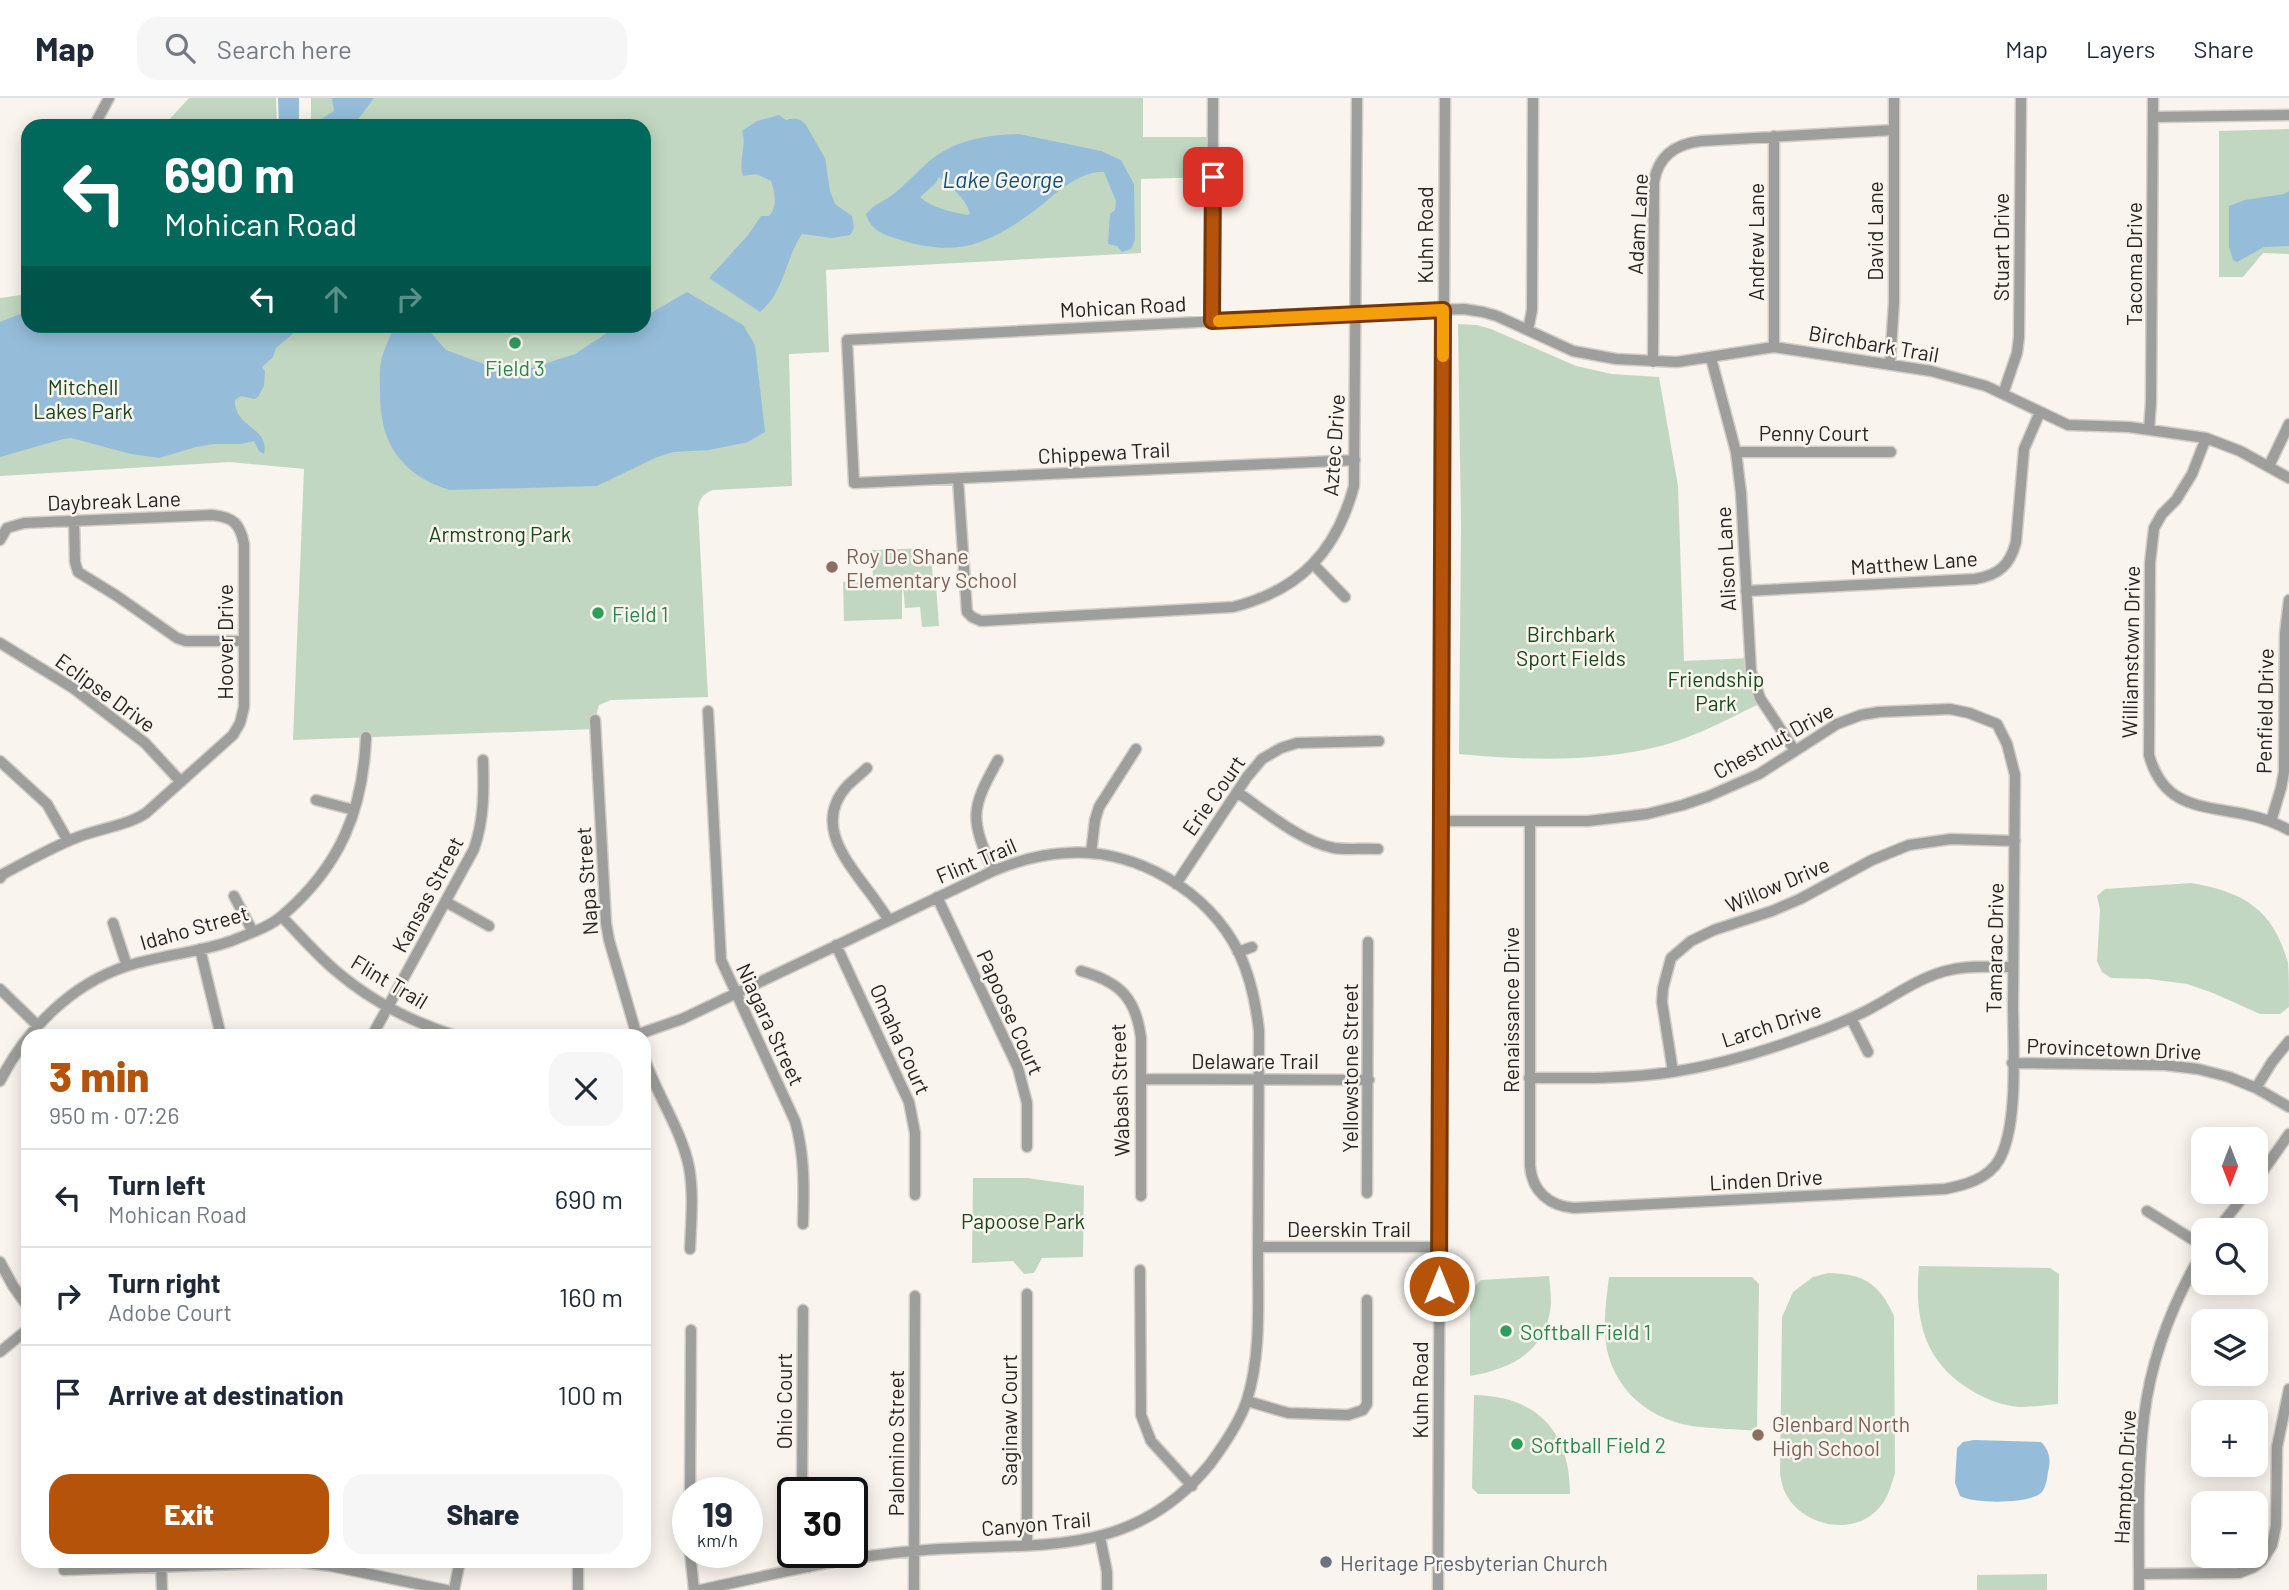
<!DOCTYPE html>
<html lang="en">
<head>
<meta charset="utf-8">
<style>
	body { margin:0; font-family:Barlow,sans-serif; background:#f6f6f7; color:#1f2937; height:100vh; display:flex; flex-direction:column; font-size:26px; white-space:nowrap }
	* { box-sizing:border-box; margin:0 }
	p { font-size:23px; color:#747a83 }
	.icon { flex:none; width:38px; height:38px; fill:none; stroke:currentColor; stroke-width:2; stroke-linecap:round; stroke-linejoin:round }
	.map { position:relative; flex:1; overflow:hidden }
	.sheet { position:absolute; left:21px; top:931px; width:630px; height:539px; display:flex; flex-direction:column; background:#fff; border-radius:21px; box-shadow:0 4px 18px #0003 }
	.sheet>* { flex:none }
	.hud { position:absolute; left:21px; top:21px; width:630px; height:214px; border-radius:21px; box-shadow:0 4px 18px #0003; background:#00695c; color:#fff; overflow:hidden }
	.needle { width:46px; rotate:180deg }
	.controls { position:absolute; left:2191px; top:1029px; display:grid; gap:14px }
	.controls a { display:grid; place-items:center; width:77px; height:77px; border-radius:14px; background:#fff; box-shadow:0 4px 18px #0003; font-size:35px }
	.speed { position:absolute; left:672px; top:1379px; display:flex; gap:14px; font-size:35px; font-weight:700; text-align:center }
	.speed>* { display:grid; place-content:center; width:91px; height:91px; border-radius:50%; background:#fff; box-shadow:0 4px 18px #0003; line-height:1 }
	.speed small { font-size:18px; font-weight:400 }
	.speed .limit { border:4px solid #111; border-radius:10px; background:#fff; color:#111 }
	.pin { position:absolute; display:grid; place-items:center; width:60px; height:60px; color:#fff; margin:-30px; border-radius:14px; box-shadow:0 4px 10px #0006 }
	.me { position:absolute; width:77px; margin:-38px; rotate:0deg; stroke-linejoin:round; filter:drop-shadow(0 0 5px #0008) }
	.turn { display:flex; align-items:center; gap:24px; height:147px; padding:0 28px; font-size:32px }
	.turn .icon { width:91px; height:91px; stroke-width:2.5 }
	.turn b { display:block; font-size:49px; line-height:60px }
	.lanes { display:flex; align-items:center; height:66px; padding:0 28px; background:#0003; justify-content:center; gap:35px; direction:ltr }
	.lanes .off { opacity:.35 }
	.round { display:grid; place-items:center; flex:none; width:74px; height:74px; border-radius:21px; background:#f6f6f7 }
	.head { display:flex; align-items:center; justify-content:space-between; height:119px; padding:0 28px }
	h1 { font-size:42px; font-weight:800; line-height:52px; color:#b45309 }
	.cta { display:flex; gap:14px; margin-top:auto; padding:14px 28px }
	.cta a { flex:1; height:80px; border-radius:21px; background:#b45309; color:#fff; font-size:28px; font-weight:800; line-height:80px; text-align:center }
	.cta a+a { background:#f6f6f7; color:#1f2937 }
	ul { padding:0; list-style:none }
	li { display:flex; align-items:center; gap:21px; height:98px; padding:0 28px; border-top:2px solid #e0e1e3 }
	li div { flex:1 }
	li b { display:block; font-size:26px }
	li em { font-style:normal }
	header { display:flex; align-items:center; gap:42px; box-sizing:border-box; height:98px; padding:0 35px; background:#fff; border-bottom:2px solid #e0e1e3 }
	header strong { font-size:33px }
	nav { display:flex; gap:38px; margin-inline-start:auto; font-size:24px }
	.search { width:490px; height:63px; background:#f6f6f7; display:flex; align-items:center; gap:18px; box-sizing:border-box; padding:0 24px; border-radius:21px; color:#747a83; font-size:26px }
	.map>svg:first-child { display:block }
	.green { fill:#c2d7c1 }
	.water { fill:#95bdda; fill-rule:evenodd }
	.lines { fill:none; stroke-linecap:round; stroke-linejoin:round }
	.street-casing { stroke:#d3cfc8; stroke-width:13 }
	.street { stroke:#9e9f9c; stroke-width:10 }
	.route-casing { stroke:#753606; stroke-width:18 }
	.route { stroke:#b45309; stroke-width:12 }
	.slow { stroke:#f59e0b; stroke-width:12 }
	.leisure-dot { fill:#2e9e5b; stroke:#f9f4ed; stroke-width:2.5 }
	.education-dot { fill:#8d6e63; stroke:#f9f4ed; stroke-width:2.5 }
	.worship-dot { fill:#6b7280; stroke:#f9f4ed; stroke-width:2.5 }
	.labels { text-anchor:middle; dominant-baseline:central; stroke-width:5; stroke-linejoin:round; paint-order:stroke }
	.street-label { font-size:21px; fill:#262422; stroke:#f9f4ed }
	.leisure-label { font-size:21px; fill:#27864d; stroke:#f9f4ed; text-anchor:start }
	.park-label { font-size:21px; fill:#17471a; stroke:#f9f4ed }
	.education-label { font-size:21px; fill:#785e54; stroke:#f9f4ed; text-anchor:start }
	.worship-label { font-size:21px; fill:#5b616d; stroke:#f9f4ed; text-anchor:start }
	.water-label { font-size:23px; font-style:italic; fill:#0d5177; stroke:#f9f4ed }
</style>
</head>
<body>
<header>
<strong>Map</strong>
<div class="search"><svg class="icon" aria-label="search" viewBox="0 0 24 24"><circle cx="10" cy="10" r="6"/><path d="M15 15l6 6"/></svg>Search here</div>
<nav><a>Map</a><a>Layers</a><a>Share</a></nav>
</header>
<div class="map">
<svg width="2289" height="1492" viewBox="0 0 2289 1492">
	<rect width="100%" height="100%" fill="#f9f4ed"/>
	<path class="green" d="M189,0H276L277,28H168L167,24Z
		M311,0H1143V39H1213V79L1141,81V155L826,172L829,254L789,256L792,388L713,392C703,396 700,400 698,410L708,599L611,602L599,607L595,622L596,631L293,642L304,371L230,364L0,378V200L28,196V228H644V28H311Z
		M2289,31V156L2263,155L2243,179H2219V33Z
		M1458,226L1477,227L1491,231L1576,268L1612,276L1659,279L1678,388L1684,563L1750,560L1763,604C1726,622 1688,643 1648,651C1587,664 1521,662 1459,656L1461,427Z
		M930,450L933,480L902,482V521L844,523L843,484L873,482L872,452Z
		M936,486L939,528L922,529L920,509L905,510L903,488Z
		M2191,785C2244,794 2273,811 2288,865C2289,878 2289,896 2289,909L2280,916H2260L2213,895L2187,886L2149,881L2111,880L2102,874L2097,863L2100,812L2097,798L2105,791Z
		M973,1080H1027L1084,1088L1083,1159L1042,1160L1034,1175L1024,1176L1013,1163L972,1165Z
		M1919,1168L2050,1170L2059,1176L2058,1306C2046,1307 2032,1309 2020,1309C2004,1308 1988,1302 1974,1294C1924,1266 1914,1222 1919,1168Z
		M1828,1175C1864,1176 1879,1185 1894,1218L1895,1375C1891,1388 1888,1400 1879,1410C1853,1440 1799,1428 1784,1392C1782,1387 1781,1381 1780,1376L1782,1219L1793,1194L1813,1179Z
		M1549,1178C1550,1187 1551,1197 1551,1206C1547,1253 1512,1271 1470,1278V1193L1481,1182Z
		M1609,1179H1752L1759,1186L1757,1333C1736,1331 1714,1331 1692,1328C1643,1320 1606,1284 1605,1233C1604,1215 1607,1197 1609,1179Z
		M1474,1297C1537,1298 1570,1333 1570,1396H1478L1472,1390Z
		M2047,1476V1492H1977V1477Z"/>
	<path class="water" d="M278,0H299V28H279Z
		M332,0H374L353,28H310L334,13Z
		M779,17L786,22C794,20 800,20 806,27L825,60L830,93L835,106L852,118L854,130L850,137L832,140L802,136C785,161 785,193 760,214L709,180L748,137L761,118H769C778,109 775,94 771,83L756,76L743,78C738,63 747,48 742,33L757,23Z
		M1019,36L1101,53L1121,62L1134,86L1135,142L1131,151L1122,154L1117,148L1108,146L1110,116L1115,112L1116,103L1104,74C1089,73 1076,81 1064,89C1052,97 1042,108 1030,116C984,149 953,159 898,141C884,137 870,132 866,116C876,105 881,105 892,97C906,87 918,72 932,61C958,41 988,37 1019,36ZM939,79C950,88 964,98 970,115L968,117C952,114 931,110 920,99L935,86Z
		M2289,93V148L2264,149L2237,164L2233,162L2229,149V108L2245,102L2284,96Z
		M687,194L743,227L755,247L765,334L748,344L709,352L673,354L655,360L597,388L449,392C401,376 380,346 380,295C380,285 379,273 381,263C384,251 390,239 394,228H425L446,252L484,266L532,270L575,256L616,229L644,228V219Z
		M28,213V228H173L184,233L194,234L204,233L213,228H273L279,234L291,232L295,234L276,250L273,259L262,269L265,273L264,288L258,299L254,301L241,298L235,302C234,330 270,329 264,356L259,353L254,343L241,346H214L196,349L159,360L131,356L71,340L63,341L0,359V224Z
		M1974,1342L2041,1344C2050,1353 2051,1362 2048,1374C2047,1381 2046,1390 2041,1395C2028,1406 1975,1406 1960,1398L1955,1385L1957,1350L1963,1344Z"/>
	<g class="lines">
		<defs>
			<path id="street" d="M2153,19L2289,17
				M94,28L109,0
				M1212,223L1213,0
				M1528,232L1532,212L1533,0
				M1774,249V38
				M1711,260L1736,354L1741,395L1751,573L1760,600L1795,653
				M1653,264L1654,84C1658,58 1675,46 1701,43L1894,32
				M1890,266L1894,204V0
				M2003,296L2017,255L2019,239L2021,0
				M2149,332L2151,304L2153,0
				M2206,340L2192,376L2176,402L2162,416L2154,430L2150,465L2149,657C2164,711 2202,707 2248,717C2263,720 2276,725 2289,732
				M1736,354H1891
				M1355,362L854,385L847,242L1432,212L1464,211L1483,214L1497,218L1573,253L1616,261L1677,264L1774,249L1931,273L1986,288L2068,327L2129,329L2206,340L2240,353L2289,380
				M2269,368L2289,326
				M958,381L967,514L972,519L981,523L1233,509C1300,492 1336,454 1354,388L1357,0
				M74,422L75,464L78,474L117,498L177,540L186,543H244
				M0,442L7,430L24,425L212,417C234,419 240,426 244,446V609L240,625L233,637L146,715C126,728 101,730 78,739C52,749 28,763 3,776L0,780
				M1314,467L1345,499
				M1746,493L1975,481C1999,477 2010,467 2016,444L2024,351L2040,314
				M0,545L73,590L145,645L181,684
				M708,613L721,862L795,1023C805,1057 804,1092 803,1126
				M595,622L606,825L609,842L637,938
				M0,663L47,706L68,743
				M867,670C861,676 853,682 847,688C814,725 845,761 867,791C875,801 882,812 889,822
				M1237,694C1265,713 1301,744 1334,750C1348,752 1364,750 1378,751
				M316,702L354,712
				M1441,723H1588L1647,716L1683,707L1709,698L1759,676L1837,626L1861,617L1879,614L1950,611L1969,615L1997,626L2007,646L2015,677C2015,753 2014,829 2013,905C2013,948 2019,1027 1999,1062C1988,1081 1965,1087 1945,1091L1574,1110C1549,1108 1532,1093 1530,1068V723
				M2271,723L2281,690L2284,674L2285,535L2289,502
				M1091,755L1095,722L1099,709L1136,651
				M993,773C970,720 970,712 998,662
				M1176,786L1247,679L1262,661L1281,650L1297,645L1379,643
				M234,798L253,834
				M937,799L1018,970L1027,1005V1049
				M446,804L489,828
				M282,819C300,837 317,857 336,873C371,903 412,924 456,938
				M113,825L127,868
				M836,847L909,1004L915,1035V1097
				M200,851L221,938
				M1238,854L1252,849
				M1081,873C1120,884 1136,900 1141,940V1098
				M0,891L37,927
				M1851,920L1868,954
				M372,938L474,751C484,722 484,694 483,662
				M633,938L682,921L993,773C1017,763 1041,756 1066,755C1135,750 1209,793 1239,855C1251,880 1256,906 1259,933C1259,1009 1259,1085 1258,1161C1258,1207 1261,1257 1247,1302C1240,1324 1224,1347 1210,1366C1128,1467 1026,1442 913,1453C841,1459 771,1477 700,1492
				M644,959C656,996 681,1030 689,1069C694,1096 691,1124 690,1151
				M2012,965L2164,967L2198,971L2229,979L2256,990L2289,1009
				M1673,974L1662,904L1663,890L1671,860L1691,843L1714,832L1772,813L1800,801L1872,762L1909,747L1951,741L2015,743
				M1529,980C1577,980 1625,981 1672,974C1719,967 1766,953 1811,936C1829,930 1847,922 1864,914C1892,900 1920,878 1950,872C1970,867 1993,869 2013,869
				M1141,981L1369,982
				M0,983C26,932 71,886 127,868C161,857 197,855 231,843C248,836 270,829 283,817C340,768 363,713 366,639
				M2256,990L2272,964L2289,943
				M2256,1083L2289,1036
				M1367,1095L1368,844
				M2147,1113L2203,1148
				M2217,1132L2247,1094
				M1258,1149H1439
				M0,1164L13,1188L28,1209
				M1140,1172L1141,1317L1151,1343L1192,1388
				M0,1254L28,1231
				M1247,1303L1288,1315L1348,1317L1363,1312L1367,1306V1202
				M690,1395L691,1232
				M802,1395L803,1212
				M1100,1439L1107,1474V1492
				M1027,1447V1196
				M690,1454L694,1492
				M807,1454L809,1469
				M578,1463V1492
				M161,1465L162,1492
				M64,1472L298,1464L331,1468L446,1492
				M2139,1476L2239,1475L2254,1469L2262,1463L2272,1447L2276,1428L2277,1349L2289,1291
				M454,1492L460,1463
				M914,1492L915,1198
				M1438,1492L1445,0
				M2139,1492C2139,1435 2137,1376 2144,1319C2151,1260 2173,1204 2203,1153"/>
		</defs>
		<use href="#street" class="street-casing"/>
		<use href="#street" class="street"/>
	</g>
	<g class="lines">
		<defs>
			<path id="route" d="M1213,79L1212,223L1443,212L1439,1188"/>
		</defs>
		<use href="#route" class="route-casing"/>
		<use href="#route" class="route"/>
		<path class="slow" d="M1219,223L1443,212V258"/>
	</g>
	<g class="leisure-dot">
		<circle cx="515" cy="245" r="7"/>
		<circle cx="598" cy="515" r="7"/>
		<circle cx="1506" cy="1233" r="7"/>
		<circle cx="1517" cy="1346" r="7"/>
	</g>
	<g class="education-dot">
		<circle cx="832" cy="469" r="7"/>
		<circle cx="1758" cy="1337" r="7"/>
	</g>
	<circle class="worship-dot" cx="1326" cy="1464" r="7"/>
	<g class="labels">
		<g class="street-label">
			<text transform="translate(1637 126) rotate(-87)">Adam Lane</text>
			<text transform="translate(1874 133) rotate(-90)">David Lane</text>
			<text transform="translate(1424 137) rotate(-90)">Kuhn Road</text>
			<text transform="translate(1755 144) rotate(-90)">Andrew Lane</text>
			<text transform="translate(2000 149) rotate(-90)">Stuart Drive</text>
			<text transform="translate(2133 166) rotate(-90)">Tacoma Drive</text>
			<text transform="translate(1123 208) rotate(-3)">Mohican Road</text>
			<text transform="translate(1874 245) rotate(10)">Birchbark Trail</text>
			<text x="1814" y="334">Penny Court</text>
			<text transform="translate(1333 347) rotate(-86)">Aztec Drive</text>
			<text transform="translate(1104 354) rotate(-3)">Chippewa Trail</text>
			<text transform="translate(114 402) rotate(-2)">Daybreak Lane</text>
			<text transform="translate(1725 461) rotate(-93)">Alison Lane</text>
			<text transform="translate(1914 464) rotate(-4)">Matthew Lane</text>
			<text transform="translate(224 544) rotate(-90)">Hoover Drive</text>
			<text transform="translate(2130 554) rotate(-89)">Williamstown Drive</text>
			<text transform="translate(106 594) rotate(36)">Eclipse Drive</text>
			<text transform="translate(2264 613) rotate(-89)">Penfield Drive</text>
			<text transform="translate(1773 642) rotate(-29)">Chestnut Drive</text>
			<text transform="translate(1213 697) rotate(-55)">Erie Court</text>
			<text transform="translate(976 762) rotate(-23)">Flint Trail</text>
			<text transform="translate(586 783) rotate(-94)">Napa Street</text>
			<text transform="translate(1777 786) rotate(-23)">Willow Drive</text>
			<text transform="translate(427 796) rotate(-62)">Kansas Street</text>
			<text transform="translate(194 829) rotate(-16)">Idaho Street</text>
			<text transform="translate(1994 850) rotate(-89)">Tamarac Drive</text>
			<text transform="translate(390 883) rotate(31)">Flint Trail</text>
			<text transform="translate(1510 912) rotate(-90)">Renaissance Drive</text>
			<text transform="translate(1011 914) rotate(66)">Papoose Court</text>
			<text transform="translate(771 926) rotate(65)">Niagara Street</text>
			<text transform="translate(1771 926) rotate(-18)">Larch Drive</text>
			<text transform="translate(901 941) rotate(66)">Omaha Court</text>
			<text transform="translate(2114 950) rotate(2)">Provincetown Drive</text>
			<text x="1255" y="962">Delaware Trail</text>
			<text transform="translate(1349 970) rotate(-90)">Yellowstone Street</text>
			<text transform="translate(1119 992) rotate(-92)">Wabash Street</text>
			<text transform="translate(1766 1081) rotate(-3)">Linden Drive</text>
			<text x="1349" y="1130">Deerskin Trail</text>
			<text transform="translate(1419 1292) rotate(-90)">Kuhn Road</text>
			<text transform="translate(783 1303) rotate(-90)">Ohio Court</text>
			<text transform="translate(1008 1322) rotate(-90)">Saginaw Court</text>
			<text transform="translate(895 1345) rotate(-90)">Palomino Street</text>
			<text transform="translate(2124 1379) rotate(-87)">Hampton Drive</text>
			<text transform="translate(1036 1425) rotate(-5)">Canyon Trail</text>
		</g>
		<g class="leisure-label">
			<text x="515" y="269" text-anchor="middle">Field 3</text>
			<text x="612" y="515">Field 1</text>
			<text x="1520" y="1233">Softball Field 1</text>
			<text x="1531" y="1346">Softball Field 2</text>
		</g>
		<g class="park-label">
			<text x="83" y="288">Mitchell<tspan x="83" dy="24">Lakes Park</tspan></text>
			<text x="500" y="435">Armstrong Park</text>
			<text x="1571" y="535">Birchbark<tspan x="1571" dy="24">Sport Fields</tspan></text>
			<text x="1716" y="580">Friendship<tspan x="1716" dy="24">Park</tspan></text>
			<text x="1023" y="1122">Papoose Park</text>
		</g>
		<g class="education-label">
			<text x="846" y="457">Roy De Shane<tspan x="846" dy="24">Elementary School</tspan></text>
			<text x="1772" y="1325">Glenbard North<tspan x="1772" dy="24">High School</tspan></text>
		</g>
		<g class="worship-label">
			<text x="1340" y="1464">Heritage Presbyterian Church</text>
		</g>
		<g class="water-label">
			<text x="1003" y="81">Lake George</text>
		</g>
	</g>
</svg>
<div class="controls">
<a><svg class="needle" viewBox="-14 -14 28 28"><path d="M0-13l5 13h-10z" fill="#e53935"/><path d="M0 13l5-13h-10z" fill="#747a83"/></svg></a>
<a><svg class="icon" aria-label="search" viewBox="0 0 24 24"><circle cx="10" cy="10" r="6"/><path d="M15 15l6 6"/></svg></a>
<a><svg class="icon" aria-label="layers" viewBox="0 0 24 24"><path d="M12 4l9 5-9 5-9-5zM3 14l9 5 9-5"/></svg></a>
<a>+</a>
<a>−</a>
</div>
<div class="speed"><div>19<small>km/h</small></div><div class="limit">30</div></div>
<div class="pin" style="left:1213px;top:79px;background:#d93025"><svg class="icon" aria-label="arrive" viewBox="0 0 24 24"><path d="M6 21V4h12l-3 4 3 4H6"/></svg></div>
<svg class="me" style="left:1439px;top:1188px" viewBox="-20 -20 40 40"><circle r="17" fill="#b45309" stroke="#fff" stroke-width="3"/><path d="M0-11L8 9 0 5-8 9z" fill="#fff"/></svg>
<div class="hud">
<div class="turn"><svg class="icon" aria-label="left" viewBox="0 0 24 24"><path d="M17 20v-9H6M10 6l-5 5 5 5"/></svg><div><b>690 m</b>Mohican Road</div></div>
<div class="lanes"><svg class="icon" aria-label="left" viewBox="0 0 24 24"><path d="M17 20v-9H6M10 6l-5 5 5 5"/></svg><svg class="icon off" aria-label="ahead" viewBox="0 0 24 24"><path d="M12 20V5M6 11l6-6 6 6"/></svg><svg class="icon off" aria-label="right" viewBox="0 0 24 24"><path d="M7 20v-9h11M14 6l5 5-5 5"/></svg></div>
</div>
<section class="sheet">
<div class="head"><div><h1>3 min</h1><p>950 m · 07:26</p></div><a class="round"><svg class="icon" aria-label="close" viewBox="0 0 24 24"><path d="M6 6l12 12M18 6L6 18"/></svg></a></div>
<ul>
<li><svg class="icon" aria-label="left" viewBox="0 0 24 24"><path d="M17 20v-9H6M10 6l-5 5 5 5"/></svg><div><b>Turn left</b><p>Mohican Road</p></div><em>690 m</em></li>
<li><svg class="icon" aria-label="right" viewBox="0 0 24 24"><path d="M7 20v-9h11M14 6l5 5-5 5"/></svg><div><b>Turn right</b><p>Adobe Court</p></div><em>160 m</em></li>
<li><svg class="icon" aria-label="arrive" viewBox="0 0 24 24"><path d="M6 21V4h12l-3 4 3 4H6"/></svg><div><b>Arrive at destination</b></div><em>100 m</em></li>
</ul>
<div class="cta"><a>Exit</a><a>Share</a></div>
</section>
</div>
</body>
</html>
